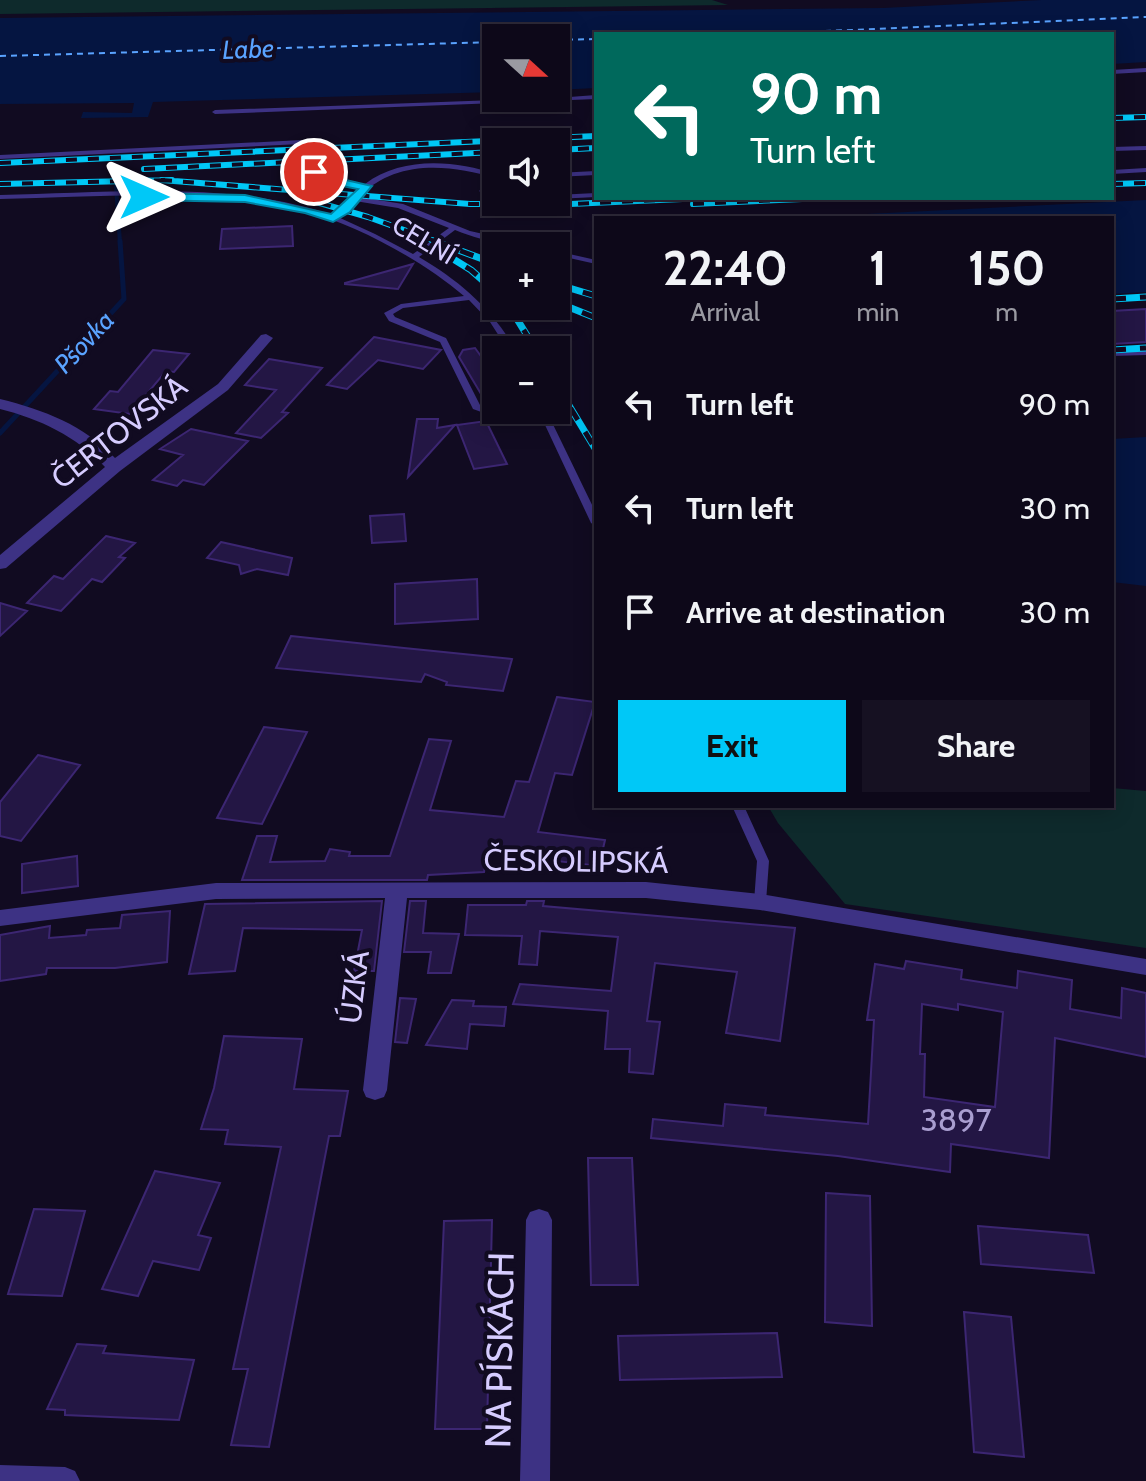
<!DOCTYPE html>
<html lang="en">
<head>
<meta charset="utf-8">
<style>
	body { margin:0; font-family:Cabin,sans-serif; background:#161122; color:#f1f3f6; height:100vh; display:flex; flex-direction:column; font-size:30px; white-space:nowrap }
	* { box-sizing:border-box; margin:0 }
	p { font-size:26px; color:#9a9aa2 }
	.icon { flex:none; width:44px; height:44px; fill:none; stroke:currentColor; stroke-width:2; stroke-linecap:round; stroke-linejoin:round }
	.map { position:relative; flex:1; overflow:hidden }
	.drawer { position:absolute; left:594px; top:216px; width:520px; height:592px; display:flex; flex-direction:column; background:#0d0819; border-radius:0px; box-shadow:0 4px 20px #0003,0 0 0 2px #2d2938 }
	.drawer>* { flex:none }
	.banner { position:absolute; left:594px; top:32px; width:520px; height:168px; border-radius:0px; box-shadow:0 4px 20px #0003,0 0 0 2px #2d2938; background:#00695c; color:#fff; overflow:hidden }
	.needle { width:52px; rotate:111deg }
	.controls { position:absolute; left:482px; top:24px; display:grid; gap:16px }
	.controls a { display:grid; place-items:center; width:88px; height:88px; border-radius:0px; background:#0d0819; box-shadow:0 4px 20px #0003,0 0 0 2px #2d2938; font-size:40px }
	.pin { position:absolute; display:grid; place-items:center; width:68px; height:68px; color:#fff; margin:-34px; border:4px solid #fff; border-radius:50%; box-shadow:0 2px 8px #0007 }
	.me { position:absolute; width:88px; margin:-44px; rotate:90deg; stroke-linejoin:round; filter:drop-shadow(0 0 6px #0008) }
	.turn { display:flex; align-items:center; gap:28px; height:168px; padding:0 24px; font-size:36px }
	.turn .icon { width:104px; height:104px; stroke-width:2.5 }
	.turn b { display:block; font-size:56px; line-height:68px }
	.eta { display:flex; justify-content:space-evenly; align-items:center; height:136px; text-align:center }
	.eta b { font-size:48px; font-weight:700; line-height:56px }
	.primary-button { display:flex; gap:16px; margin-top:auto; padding:16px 24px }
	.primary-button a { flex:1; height:92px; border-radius:0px; background:#00c8f7; color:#111; font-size:32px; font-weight:700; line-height:92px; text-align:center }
	.primary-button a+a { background:#161122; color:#f1f3f6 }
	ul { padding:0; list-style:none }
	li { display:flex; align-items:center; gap:24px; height:104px; padding:0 24px }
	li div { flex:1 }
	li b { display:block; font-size:30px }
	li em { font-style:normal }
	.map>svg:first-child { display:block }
	.green { fill:#0e2a2c }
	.water { fill:#051541 }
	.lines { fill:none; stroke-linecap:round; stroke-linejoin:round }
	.stream-far1 { stroke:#051541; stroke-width:4 }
	.stream { stroke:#051541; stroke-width:5 }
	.ferry { stroke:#5aa3ff; stroke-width:2; stroke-dasharray:6 5; stroke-linecap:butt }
	.building { fill:#231644; stroke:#3c2672; stroke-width:2; fill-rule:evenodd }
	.lane { fill:#3d3284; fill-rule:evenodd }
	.street { fill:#3d3284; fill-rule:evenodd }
	.rail-far1-casing { stroke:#00c8f7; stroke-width:6 }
	.rail-casing { stroke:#00c8f7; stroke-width:7 }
	.rail-far1 { stroke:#110b21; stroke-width:4; stroke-dasharray:11; stroke-linecap:butt }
	.rail { stroke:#110b21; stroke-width:5; stroke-dasharray:14; stroke-linecap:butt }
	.route { fill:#00c8f7; stroke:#0082a1; stroke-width:2 }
	.labels { text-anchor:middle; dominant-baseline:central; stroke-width:8; stroke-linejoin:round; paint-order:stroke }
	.far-water-label { font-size:26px; font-style:italic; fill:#5aa3ff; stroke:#110b21 }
	.far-street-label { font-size:26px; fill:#d6ccff; stroke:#110b21 }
	.street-label { font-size:30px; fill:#d6ccff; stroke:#110b21 }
	.near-number-label { font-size:32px; fill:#a99ed0 }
	.near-street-label { font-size:36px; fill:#d6ccff; stroke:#110b21 }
</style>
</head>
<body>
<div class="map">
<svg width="1146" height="1481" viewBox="0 0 1146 1481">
	<rect width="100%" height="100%" fill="#110b21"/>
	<path class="green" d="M0,0H712L728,5L0,14Z
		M1112,788L1146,791V948L845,904L778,823L768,806H1112Z"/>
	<path class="water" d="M1042,0H1146V62L1112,64V34H596V88L556,90V38H496V92L153,102L148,117L81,118L83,112L132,113L134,103L0,104V18L883,8Z
		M1146,200V292L1112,294V218H786Z
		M1146,437V586L1112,582V439Z"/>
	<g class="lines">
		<path class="stream-far1" d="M116,186L120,243"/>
		<path class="stream" d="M0,433L124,299L120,241"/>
		<path class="ferry" d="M759,34L1146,17
			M556,40L596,39
			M0,56L496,42"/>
	</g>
	<path class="building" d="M292,226L293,246L220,249L222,229Z
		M413,264L398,289L345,284V283Z
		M1146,309V342L1112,344V311Z
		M374,337L441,350L423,369L378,360L347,389L327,385Z
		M475,348L496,377V408L487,404L459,357L463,350Z
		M153,350L189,354L174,372L166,371L130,414L94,409L110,391L118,392Z
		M269,359L322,368L282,412L288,413L261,438L236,433L276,390L245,385Z
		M417,419H438L437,428L455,425L408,477Z
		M486,421L507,464L474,469L457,425Z
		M191,429L248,441L204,485L183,480L177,486L153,480L183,455L160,449Z
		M404,514L406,541L372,543L370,516Z
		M106,536L135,543L119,557L125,558L102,582L92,579L61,611L27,603L54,576L63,579Z
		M221,542L292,558L288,575L257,569L241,574L239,565L207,558Z
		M477,579L478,619L395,624V584Z
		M0,603L27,611L0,636Z
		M291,636L404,648L512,659L503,691L446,685L447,682L425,674L421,682L276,668Z
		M557,697L595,702L572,775L555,773L538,832L605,840L599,866L488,853L484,872L428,875L427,880H242L257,836H277L270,862L325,861L330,849L350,852L349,856H390L429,739L451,741L430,810L504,817L516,781L529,782Z
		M264,727L307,732L262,824L217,818Z
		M38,755L80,765L21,841L0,836V802Z
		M77,856L78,886L22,893V864Z
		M382,901L374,971H354L362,930L243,928L235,971L189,974L205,904Z
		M410,901H426L423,933L459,934L451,973H428L431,952H404Z
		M527,901H544L543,906L795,928L780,1041L726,1033L737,972L655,963L647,1021L660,1022L653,1074L629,1072L630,1049H605L608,1011L513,1004L520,984L611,991L618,937L540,931L537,965L519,964L522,936L465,935L468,905H526Z
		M170,911L167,962L115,968H47L46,974L0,981V935L50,926L49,938L86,935L87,930L120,928L122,915Z
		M906,961L962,970L961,979L1017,988L1018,971L1072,980L1070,1009L1121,1018L1122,988L1146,993V1057L1055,1038L1049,1158L951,1144L950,1172L838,1156L651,1138L653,1119L723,1126L725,1104L766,1108L765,1115L868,1124L874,1020H867L875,964L904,969ZM922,1004L958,1010V1004L1003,1012L995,1107L924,1097L925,1054H920Z
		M400,998L416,999L407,1043L395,1042Z
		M452,1000L474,1001L473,1006L506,1007L504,1026L470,1024L467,1049L426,1045Z
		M224,1036L302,1039L294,1089L348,1091L340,1136H329L269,1447L231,1445L248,1369H233L281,1147L225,1144L228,1130L201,1129L214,1088Z
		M588,1158H632L638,1285H591Z
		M155,1171L220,1183L198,1235L211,1238L199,1270L153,1261L138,1296L102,1289Z
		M826,1193L870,1196L872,1326L825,1322Z
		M34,1209L85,1211L62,1296L8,1294Z
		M492,1220L487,1429H435L444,1221Z
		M978,1226L1088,1235L1094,1273L981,1264Z
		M964,1312L1011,1317L1024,1457L974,1452Z
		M777,1333L782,1377L620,1380L618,1336Z
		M77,1344L106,1346L103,1353L194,1360L179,1420L65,1415V1410L47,1409Z"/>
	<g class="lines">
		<path class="lane" d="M1146,68V72L1112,74V70Z
			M596,95V99L215,114L212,112L215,110L556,98Z
			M302,140L313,146V163L321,174L365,184C401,156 455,160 496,174V178C449,164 395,159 359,197L403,204L470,231L528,244L529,246C505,246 477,239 455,230L419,257C460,281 492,309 516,350H508L490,322L469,300L403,308L393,314L395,317L446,338L480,405L496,411L525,410L524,412L495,417L473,409L440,342L389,321L384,313L401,304L464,296C423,261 356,224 304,211C205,187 100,197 0,199V195C105,193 232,180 332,215L361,187L316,177L307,163V147L301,144L0,159V155ZM355,201L398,208L449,228L413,254L375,234L338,217Z
			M1146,146V150L1112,151V147Z
			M1146,168V172L1112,174V170Z
			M596,171V175L556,177V173Z
			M493,180H496V185L488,191L496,196V201L479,191Z
			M596,193V197L556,199V195Z
			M556,251L596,260V264L556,255Z
			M1146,351V355L1112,356V352Z
			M538,410H546L596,513V526L591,523Z
			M732,806H744L769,861L766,902L764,905H756L754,902L757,861Z"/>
		<path class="street" d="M266,334L273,338L228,390L120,471L6,568L0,569V555L105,467C76,436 40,419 0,409V399C44,410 84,425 115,458L218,384L261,335Z
			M646,882L760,894L1146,959V975L760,910L646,898H407L387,1090L384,1097L375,1100L366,1097L363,1090L385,898L216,899L0,926V910L216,883Z
			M539,1209L548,1212L552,1220L550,1481H520L526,1220L530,1212Z
			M0,1465L65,1467L75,1471L80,1481H0Z"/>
		<defs>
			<path id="rail-far1" d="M1112,118L1146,117
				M556,150L596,148
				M0,163L596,136
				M144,169L496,152
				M161,180L470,204H570L705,198
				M0,184L172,180
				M1112,184L1146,183
				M299,197L368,217L440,243
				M693,204L825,198"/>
			<path id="rail" d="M434,241L496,264
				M442,252L471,270L496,292
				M556,284L596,296
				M1112,299L1146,297
				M556,302L596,318
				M509,306L536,350
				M1112,350L1146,348
				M556,384L596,450"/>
		</defs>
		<use href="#rail-far1" class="rail-far1-casing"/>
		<use href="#rail" class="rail-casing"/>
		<use href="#rail-far1" class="rail-far1"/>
		<use href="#rail" class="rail"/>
	</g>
	<path class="route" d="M314,169L333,177L372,186L350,212L333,222L305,213L245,202L144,200L138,197L144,193L245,195L331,214L358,189L326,183L310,175V170Z"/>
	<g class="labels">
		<g class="far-water-label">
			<text transform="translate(248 49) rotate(-2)">Labe</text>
			<text transform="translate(84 342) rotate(-47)">Pšovka</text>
		</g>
		<g class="far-street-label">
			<text transform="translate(424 240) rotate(31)">CELNÍ</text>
		</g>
		<g class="street-label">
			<text transform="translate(119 432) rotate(-38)">ČERTOVSKÁ</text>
			<text transform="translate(576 861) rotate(1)">ČESKOLIPSKÁ</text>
			<text transform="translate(354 987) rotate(-83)">ÚZKÁ</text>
		</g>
		<g class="near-number-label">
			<text x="956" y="1119">3897</text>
		</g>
		<g class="near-street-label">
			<text transform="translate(499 1350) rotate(-89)">NA PÍSKÁCH</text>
		</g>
	</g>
</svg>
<div class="controls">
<a><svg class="needle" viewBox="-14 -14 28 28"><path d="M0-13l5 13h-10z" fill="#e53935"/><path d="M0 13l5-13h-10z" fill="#9a9aa2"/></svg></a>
<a><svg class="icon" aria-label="sound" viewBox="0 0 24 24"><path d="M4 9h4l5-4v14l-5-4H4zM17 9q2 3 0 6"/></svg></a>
<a>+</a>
<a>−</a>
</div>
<div class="pin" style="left:314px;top:172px;background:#d93025"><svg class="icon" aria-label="arrive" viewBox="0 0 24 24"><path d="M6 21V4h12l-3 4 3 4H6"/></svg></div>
<svg class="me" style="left:144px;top:197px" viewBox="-20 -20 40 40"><path d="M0-17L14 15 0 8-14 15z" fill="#00c8f7" stroke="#fff" stroke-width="4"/></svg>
<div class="banner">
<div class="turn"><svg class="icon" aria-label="left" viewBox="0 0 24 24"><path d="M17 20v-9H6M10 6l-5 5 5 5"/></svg><div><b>90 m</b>Turn left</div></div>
</div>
<section class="drawer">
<div class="eta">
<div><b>22:40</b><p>Arrival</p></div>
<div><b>1</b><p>min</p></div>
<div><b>150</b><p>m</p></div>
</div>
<ul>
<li><svg class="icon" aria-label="left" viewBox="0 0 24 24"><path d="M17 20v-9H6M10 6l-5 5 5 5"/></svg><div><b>Turn left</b></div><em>90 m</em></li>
<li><svg class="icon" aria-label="left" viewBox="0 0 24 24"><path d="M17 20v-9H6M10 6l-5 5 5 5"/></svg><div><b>Turn left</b></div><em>30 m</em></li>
<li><svg class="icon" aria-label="arrive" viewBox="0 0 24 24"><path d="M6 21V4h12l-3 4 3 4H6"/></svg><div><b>Arrive at destination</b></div><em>30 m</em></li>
</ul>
<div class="primary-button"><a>Exit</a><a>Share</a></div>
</section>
</div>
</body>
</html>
